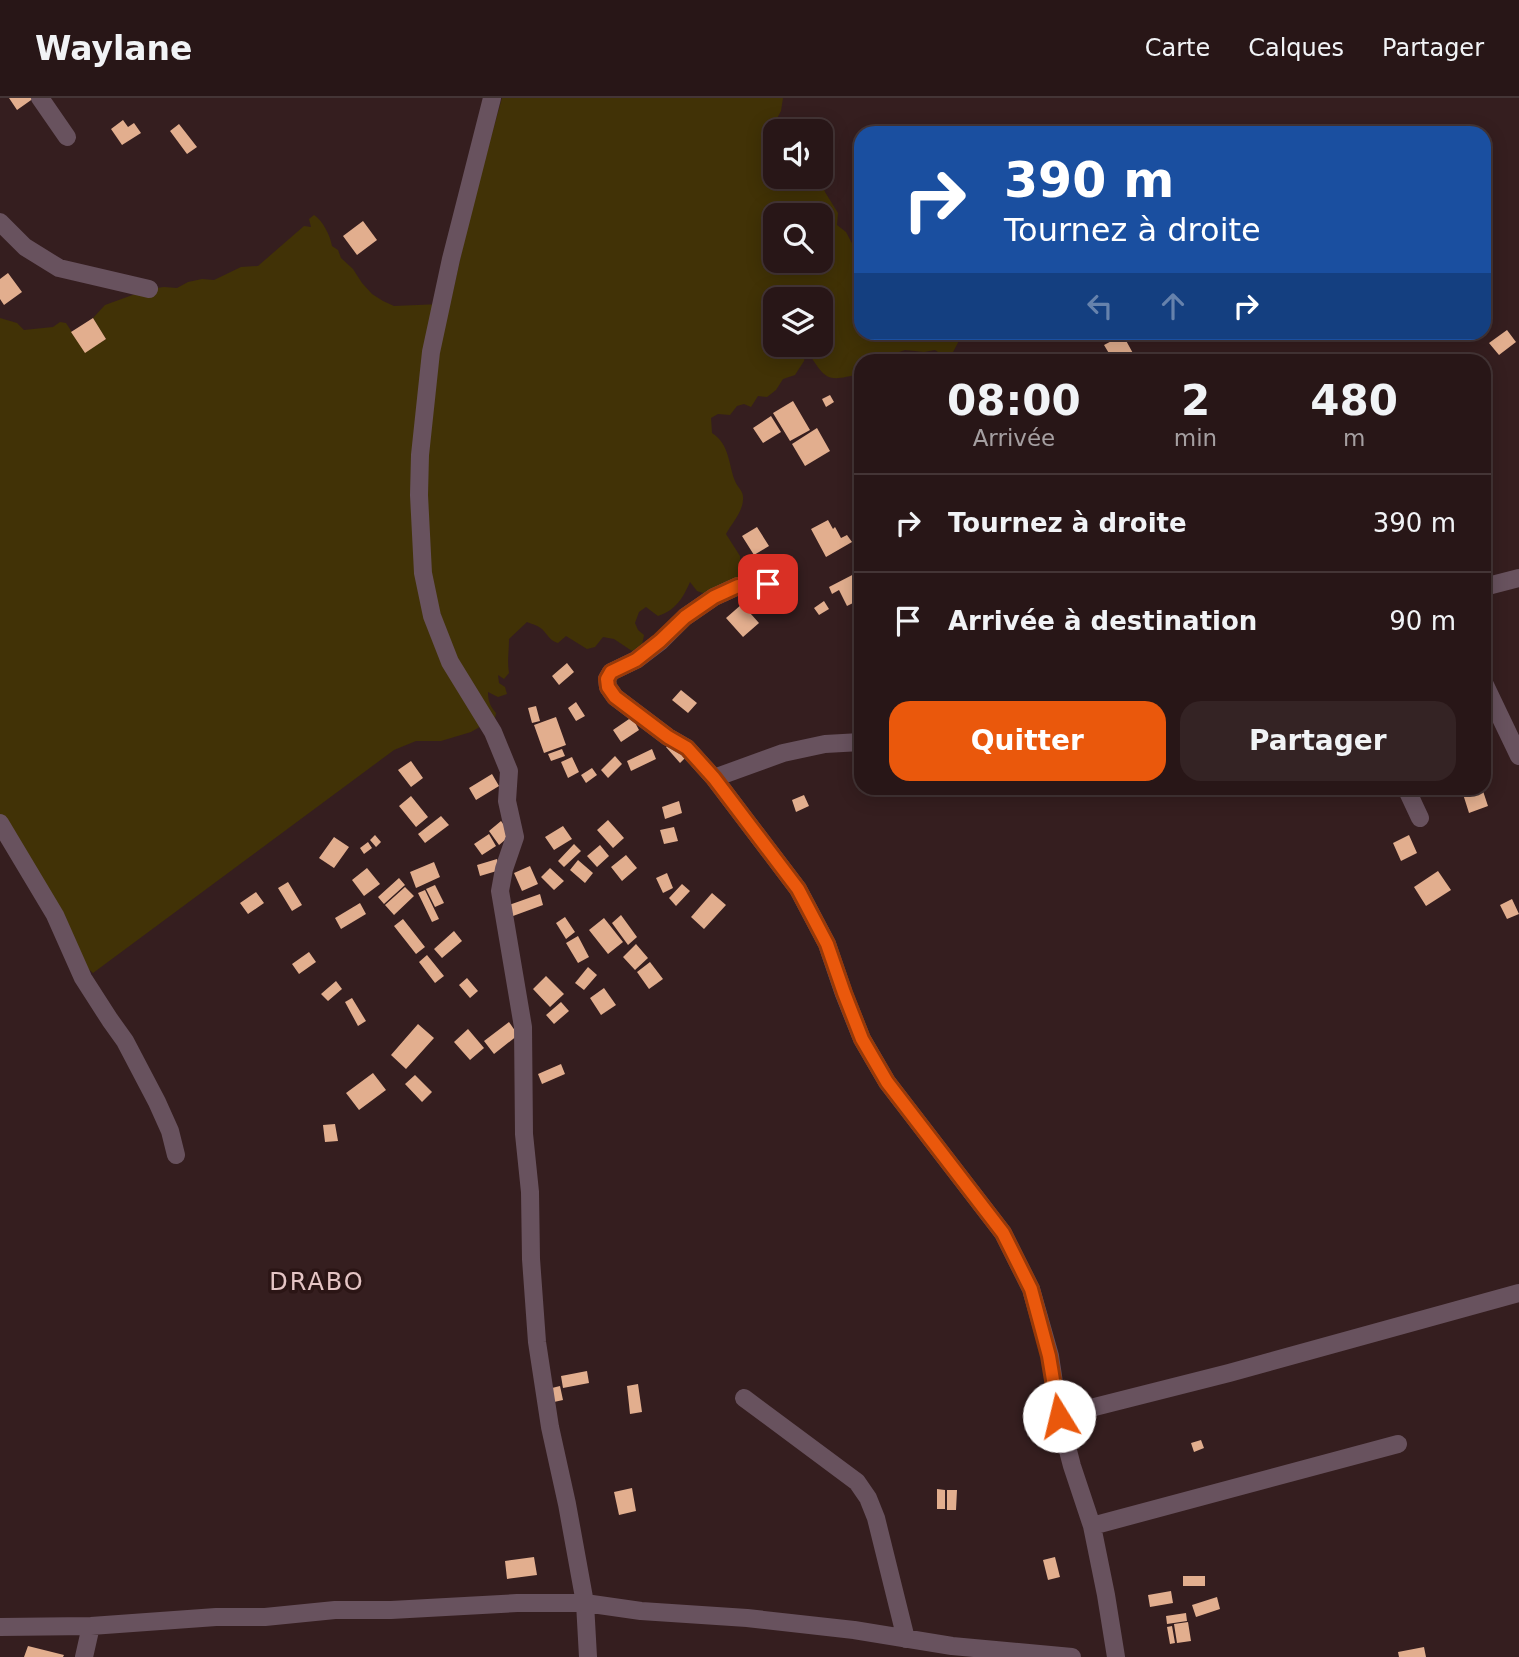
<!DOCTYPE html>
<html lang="fr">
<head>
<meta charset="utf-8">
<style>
	body { margin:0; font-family:"DejaVu Sans",sans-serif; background:#342324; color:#f1f3f6; height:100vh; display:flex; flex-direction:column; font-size:26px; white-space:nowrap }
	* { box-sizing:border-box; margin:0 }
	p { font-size:23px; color:#a59fa1 }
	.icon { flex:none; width:38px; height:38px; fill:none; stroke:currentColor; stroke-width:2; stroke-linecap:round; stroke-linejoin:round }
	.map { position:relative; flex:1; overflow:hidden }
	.panel { position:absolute; left:854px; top:256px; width:637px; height:441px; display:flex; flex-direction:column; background:#281617; border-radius:21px; box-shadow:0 4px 18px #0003,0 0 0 2px #443536 }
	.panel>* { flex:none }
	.hud { position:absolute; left:854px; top:28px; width:637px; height:214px; border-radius:21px; box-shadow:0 4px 18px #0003,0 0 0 2px #443536; background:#1a4fa0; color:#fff; overflow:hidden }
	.fabs { position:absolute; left:763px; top:21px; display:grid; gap:14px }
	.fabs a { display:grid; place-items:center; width:70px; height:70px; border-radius:14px; background:#281617; box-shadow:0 4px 18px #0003,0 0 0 2px #443536; font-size:35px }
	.pin { position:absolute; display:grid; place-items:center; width:60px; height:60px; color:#fff; margin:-30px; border-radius:14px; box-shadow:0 4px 10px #0006 }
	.me { position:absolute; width:77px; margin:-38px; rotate:351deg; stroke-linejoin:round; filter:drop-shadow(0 0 5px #0008) }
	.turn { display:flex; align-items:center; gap:24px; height:147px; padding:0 35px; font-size:32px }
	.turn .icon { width:91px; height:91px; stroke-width:2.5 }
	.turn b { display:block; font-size:49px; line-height:60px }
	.lanes { display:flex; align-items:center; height:66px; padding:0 35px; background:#0003; justify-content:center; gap:35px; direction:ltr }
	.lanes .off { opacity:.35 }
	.eta { display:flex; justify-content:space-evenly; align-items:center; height:119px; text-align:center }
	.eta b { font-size:42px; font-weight:700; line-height:49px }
	.primary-button { display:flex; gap:14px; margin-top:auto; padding:14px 35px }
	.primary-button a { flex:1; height:80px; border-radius:21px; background:#ea580c; color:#fff; font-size:28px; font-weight:700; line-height:80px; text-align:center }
	.primary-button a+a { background:#342324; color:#f1f3f6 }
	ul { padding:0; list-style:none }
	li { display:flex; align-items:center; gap:21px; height:98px; padding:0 35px; border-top:2px solid #443536 }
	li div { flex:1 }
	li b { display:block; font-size:26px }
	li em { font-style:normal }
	header { display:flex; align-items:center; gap:42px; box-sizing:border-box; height:98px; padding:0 35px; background:#281617; border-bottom:2px solid #443536 }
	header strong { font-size:33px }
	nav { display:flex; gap:38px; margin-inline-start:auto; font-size:24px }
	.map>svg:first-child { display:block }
	.green { fill:#413206; fill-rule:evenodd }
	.building { fill:#e2ae8e }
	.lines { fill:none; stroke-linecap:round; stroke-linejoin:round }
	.street { stroke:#68525e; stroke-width:18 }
	.route-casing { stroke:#983908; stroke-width:18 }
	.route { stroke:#ea580c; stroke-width:12 }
	.labels { text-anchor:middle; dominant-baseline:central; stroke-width:7; stroke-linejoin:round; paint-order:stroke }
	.quarter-label { font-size:24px; letter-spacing:2px; fill:#e5c5c5; stroke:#2b1515 }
</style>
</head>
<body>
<header>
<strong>Waylane</strong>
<nav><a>Carte</a><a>Calques</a><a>Partager</a></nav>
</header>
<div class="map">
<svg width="1519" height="1559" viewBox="0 0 1519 1559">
	<rect width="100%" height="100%" fill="#351e1f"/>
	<path class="green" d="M502,0H783L781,13L774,26L782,33H775V79H819L825,94L838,115L837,127L846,134L855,151L861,153V175L859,178L861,179V234L963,235L952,256H941L935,252L924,254L905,252L893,256L884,262H861V275C824,286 826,280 806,252L804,263L795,277L783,281L776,292L767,299L758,298L751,309L744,306L737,308L730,317L718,316L711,320L712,335C730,347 728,365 735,383C738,391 744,392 743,402C742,415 732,425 726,436L740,458L741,480L714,499L697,493L690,484C683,500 676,512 658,518L646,509L639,514L635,525L638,532L644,537L642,547L632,553L614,541L603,539L595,549L587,551L566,538L558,545C550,543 548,537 542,531C537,527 532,526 527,524L509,541C509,553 507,563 509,575L504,581L498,577L499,585L505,589L507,596L498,599L488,594C488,603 490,608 496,615L495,620L471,634L441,643H416L394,652L93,875L85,868L0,725V220L17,225L24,232L53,229L60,224L66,225L85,254L106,241L93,220L105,207L149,191L164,189L177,190L188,184L202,181L214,182L241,169L258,168L304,128L311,129L309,121L314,117C323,123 330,137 332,148L338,152L341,160L353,171L362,185L372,196L383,203L394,208L441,206L451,202L473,104ZM775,117H821V163H775ZM775,201H821V247H775Z"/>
	<path class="building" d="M9,0H34L17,12Z
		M123,22L128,29L134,25L141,35L122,47L111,31Z
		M179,26L197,49L187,56L170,33Z
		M363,123L377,142L357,157L343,138Z
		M8,175L22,194L4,207L0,201V181Z
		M93,220L106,241L85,255L71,234Z
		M1507,232L1516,244L1499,257L1489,245Z
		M1123,237L1135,259L1128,262H1113L1104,247Z
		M830,297L834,304L826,309L822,301Z
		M793,303L810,332L790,343L773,315Z
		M771,318L781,334L763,345L753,330Z
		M817,330L830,353L805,368L792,346Z
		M828,422L833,431L835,429L841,440L847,437L852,444L826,459L811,431Z
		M757,429L769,448L754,457L742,438Z
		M858,474L861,480V501L847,508L839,492L832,496L829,489Z
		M824,503L829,511L819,517L814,510Z
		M742,506L759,525L743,539L726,520Z
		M567,565L574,574L559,587L552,578Z
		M681,592L697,605L688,615L672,602Z
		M576,604L585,618L576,623L568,610Z
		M536,608L540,623L532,625L528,610Z
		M556,619L566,647L544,655L534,627Z
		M632,619L639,632L621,644L613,632Z
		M673,643L686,659L680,665L666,649Z
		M562,651L565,658L551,663L548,656Z
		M652,651L656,661L631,673L627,663Z
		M615,658L622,666L608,680L601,672Z
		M572,659L579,674L568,680L561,664Z
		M411,663L423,680L411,689L398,672Z
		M592,670L597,677L586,685L581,677Z
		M492,676L499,688L476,702L469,690Z
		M1482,690L1488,708L1469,715L1463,696Z
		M804,697L809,708L796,714L792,702Z
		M411,698L428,719L416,729L399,708Z
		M679,703L682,715L665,721L662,709Z
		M441,718L449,727L425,745L418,736Z
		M608,722L624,740L613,750L597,732Z
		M501,723L511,737L499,747L489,733Z
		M563,728L572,741L554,752L545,739Z
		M674,729L678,743L664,746L660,732Z
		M489,736L496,748L482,757L474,746Z
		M375,737L381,744L376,749L370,742Z
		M1409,737L1417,755L1401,763L1393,745Z
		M334,739L349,749L334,770L319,760Z
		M368,744L372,750L364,756L360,750Z
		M574,746L581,753L564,769L558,763Z
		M600,747L609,758L597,769L587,758Z
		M626,757L637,770L622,783L611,769Z
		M497,761L500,772L480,778L477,767Z
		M578,762L593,775L585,785L570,772Z
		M434,764L440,779L416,790L410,774Z
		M530,768L538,786L522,793L514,775Z
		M367,770L380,786L364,798L352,782Z
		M550,770L564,783L554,792L541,779Z
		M1438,773L1451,792L1426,808L1414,789Z
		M667,775L673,790L663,795L656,780Z
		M399,780L405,787L384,806L378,799Z
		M288,784L302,807L292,813L278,790Z
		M682,786L690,793L676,808L669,800Z
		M435,787L444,805L435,809L426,791Z
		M405,789L414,798L394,817L385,807Z
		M425,792L439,821L432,824L418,795Z
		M256,794L264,805L248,816L240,805Z
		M712,795L726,807L704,831L691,819Z
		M540,796L543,807L513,818L509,807Z
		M1512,801L1519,816L1507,821L1500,807Z
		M360,805L366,816L341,831L335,820Z
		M621,817L637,839L628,847L612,825Z
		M565,819L575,834L566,841L556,825Z
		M604,820L623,844L608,856L589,832Z
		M403,821L425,849L416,856L394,828Z
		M454,833L462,843L442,860L434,851Z
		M578,838L589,859L578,865L566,845Z
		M636,846L648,860L635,872L623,859Z
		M309,854L316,864L299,876L292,866Z
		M427,857L444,878L435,885L419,864Z
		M650,864L663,881L649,891L637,874Z
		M588,869L597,877L584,892L575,885Z
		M546,878L564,896L550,909L533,891Z
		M467,880L478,893L470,900L459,887Z
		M336,883L342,891L328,903L321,896Z
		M604,890L616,907L601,917L590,900Z
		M352,900L366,923L358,928L345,904Z
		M561,904L569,913L554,926L546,917Z
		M509,924L518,937L494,956L484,943Z
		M418,926L434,940L406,971L391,957Z
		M468,931L484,950L470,962L454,944Z
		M561,966L565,976L542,986L538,976Z
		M373,975L386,992L359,1012L346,995Z
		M415,977L432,994L422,1004L405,986Z
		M335,1026L338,1043L325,1044L323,1027Z
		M587,1273L589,1285L563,1290L561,1278Z
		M638,1286L642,1314L630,1316L627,1288Z
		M560,1288L563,1302L554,1304L552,1290Z
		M1201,1342L1204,1350L1194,1354L1191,1345Z
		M632,1390L636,1413L619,1417L614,1394Z
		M937,1391L945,1392V1411H937Z
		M947,1392H957L956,1412H947Z
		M534,1459L537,1477L507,1481L505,1463Z
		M1055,1459L1060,1479L1048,1482L1043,1462Z
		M1183,1478H1205V1488H1183Z
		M1171,1493L1173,1505L1150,1509L1148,1497Z
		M1217,1499L1220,1511L1196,1519L1192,1507Z
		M1186,1515L1187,1523L1167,1526L1166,1518Z
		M1188,1524L1191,1543L1177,1545L1174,1526Z
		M1172,1528L1175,1545L1170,1546L1167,1529Z
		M28,1548L64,1557L63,1559H24Z
		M1424,1549L1426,1559H1399L1398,1554Z"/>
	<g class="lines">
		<path class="street" d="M40,0L67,39
			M492,0L451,161L431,254L420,357L419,397L423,475L432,518L450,564L493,634L509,673L507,703L515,739L504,771L500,793L523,929L524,1036L530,1094L531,1161L537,1244L550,1329L567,1406L585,1505L588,1559
			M0,124L25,149L59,170L149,191
			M768,486L738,488L714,499L685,519L661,543L636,562L611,574L607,581L608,589L615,599L668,639L687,650L714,680L798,791L827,846L844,896L862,941L887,984L1003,1135L1031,1191L1050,1258L1059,1318L1072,1368L1092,1428L1106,1497L1116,1559
			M1484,489L1519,480
			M1484,585L1519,658
			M714,680L783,655L825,646L861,644
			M1406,690L1420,720
			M0,725L55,817L83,880L110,922L125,943L157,1004L170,1033L176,1057
			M744,1300L857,1384L868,1400L876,1420L906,1541
			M1059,1318L1229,1275L1519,1195
			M1092,1428L1398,1346
			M0,1529L91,1528L216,1519H265L335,1512H391L517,1505H585L641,1513L747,1520L854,1532L952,1548L1072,1559
			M84,1559L91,1528"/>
	</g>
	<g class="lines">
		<defs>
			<path id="route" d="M768,486L738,488L714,499L685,519L660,543L636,562L611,574L607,581L608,589L615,599L668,639L687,650L714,680L798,791L827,846L844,895L862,941L887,984L1003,1135L1031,1191L1049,1258L1059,1318"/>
		</defs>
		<use href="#route" class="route-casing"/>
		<use href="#route" class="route"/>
	</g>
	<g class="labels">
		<g class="quarter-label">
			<text x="317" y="1184">DRABO</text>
		</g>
	</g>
</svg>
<div class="fabs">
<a><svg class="icon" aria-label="sound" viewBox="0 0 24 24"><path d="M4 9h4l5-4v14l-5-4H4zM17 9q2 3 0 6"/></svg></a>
<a><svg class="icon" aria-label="search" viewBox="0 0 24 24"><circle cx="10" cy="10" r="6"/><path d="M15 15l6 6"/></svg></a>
<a><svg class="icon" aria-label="layers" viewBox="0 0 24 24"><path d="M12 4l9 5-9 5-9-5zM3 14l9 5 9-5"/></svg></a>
</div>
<div class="pin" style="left:768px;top:486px;background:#d93025"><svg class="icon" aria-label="arrive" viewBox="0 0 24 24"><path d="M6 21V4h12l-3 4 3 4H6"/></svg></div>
<svg class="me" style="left:1059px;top:1318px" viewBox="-20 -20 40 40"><circle r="19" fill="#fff"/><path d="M0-13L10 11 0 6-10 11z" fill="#ea580c"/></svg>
<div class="hud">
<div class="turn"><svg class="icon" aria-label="right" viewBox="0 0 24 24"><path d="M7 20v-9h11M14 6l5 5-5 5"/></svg><div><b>390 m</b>Tournez à droite</div></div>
<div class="lanes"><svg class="icon off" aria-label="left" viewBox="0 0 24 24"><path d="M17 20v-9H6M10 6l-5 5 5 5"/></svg><svg class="icon off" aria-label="ahead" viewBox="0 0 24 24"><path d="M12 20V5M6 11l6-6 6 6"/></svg><svg class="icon" aria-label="right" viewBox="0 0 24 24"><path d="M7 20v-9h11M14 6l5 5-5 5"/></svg></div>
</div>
<section class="panel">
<div class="eta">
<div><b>08:00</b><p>Arrivée</p></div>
<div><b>2</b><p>min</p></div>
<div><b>480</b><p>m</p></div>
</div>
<ul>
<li><svg class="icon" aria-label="right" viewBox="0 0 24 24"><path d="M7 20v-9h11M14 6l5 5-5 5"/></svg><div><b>Tournez à droite</b></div><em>390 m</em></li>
<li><svg class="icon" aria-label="arrive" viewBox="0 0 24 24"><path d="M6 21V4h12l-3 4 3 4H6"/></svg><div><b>Arrivée à destination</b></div><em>90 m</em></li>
</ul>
<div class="primary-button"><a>Quitter</a><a>Partager</a></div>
</section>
</div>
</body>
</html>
